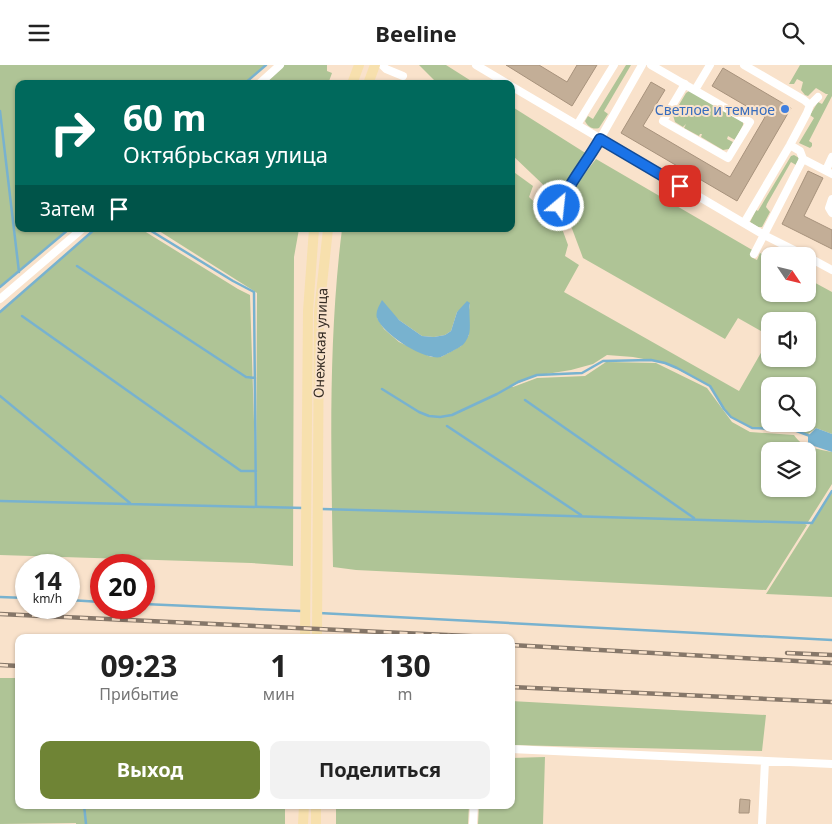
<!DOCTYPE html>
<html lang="ru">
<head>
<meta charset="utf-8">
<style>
	body { margin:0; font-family:"Noto Sans",sans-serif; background:#f2f2f2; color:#222; height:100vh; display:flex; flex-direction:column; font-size:19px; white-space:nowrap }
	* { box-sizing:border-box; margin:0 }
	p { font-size:16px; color:#767676 }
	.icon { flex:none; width:28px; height:28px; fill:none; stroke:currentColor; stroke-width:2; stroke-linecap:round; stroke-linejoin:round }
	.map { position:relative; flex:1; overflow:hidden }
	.panel { position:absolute; left:15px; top:569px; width:500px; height:175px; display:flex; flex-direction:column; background:#fff; border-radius:10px; box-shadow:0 1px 4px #0004 }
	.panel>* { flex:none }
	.hud { position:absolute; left:15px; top:15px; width:500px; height:152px; border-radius:10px; box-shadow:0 1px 4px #0004; background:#00695c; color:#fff; overflow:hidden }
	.needle { width:32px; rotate:125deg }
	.buttons { position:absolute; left:761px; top:182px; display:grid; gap:10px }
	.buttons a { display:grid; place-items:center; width:55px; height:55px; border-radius:10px; background:#fff; box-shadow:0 1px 4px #0004; font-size:25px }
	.speed { position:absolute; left:15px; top:489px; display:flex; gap:10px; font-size:25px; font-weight:700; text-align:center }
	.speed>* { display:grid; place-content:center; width:65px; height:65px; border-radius:50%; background:#fff; box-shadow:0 1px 4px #0004; line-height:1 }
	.speed small { font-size:12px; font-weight:400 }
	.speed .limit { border:8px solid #d22; background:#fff; color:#111 }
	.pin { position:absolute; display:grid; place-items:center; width:42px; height:42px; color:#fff; margin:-21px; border-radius:10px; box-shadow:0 2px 8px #0006 }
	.me { position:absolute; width:55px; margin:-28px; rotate:28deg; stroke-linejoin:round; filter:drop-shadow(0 0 4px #0008) }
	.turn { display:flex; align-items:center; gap:18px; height:105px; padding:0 25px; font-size:22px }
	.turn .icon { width:65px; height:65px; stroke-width:2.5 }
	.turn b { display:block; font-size:35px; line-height:42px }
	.then { display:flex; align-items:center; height:48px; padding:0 25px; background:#0003; gap:10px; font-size:19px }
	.eta { display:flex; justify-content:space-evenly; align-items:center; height:85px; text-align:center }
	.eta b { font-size:30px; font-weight:700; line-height:35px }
	.primary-button { display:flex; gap:10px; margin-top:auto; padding:10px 25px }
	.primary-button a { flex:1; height:58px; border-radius:10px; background:#6f8435; color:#fff; font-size:20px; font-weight:700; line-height:58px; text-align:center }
	.primary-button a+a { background:#f2f2f2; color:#222 }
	header { display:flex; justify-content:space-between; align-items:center; height:65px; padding:0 25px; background:#fff; font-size:22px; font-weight:700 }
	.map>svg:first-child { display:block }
	.green { fill:#afc496; fill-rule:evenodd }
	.water { fill:#78b2cf }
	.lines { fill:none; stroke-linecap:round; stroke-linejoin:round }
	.stream { stroke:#78b2cf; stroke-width:2.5 }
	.building { fill:#c3ae97; stroke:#a7927c }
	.minor { stroke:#fff; stroke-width:8 }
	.major { stroke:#f7e0ad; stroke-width:10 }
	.rail-casing { stroke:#867769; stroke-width:4.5 }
	.rail { stroke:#f9e2cb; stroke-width:2.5; stroke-dasharray:8; stroke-linecap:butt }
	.route-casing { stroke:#114b97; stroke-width:12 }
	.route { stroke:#1a73e8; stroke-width:9 }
	.shop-dot { fill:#3f7fe0; stroke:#f9e2cb; stroke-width:2 }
	.labels { text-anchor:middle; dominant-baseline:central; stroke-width:4; stroke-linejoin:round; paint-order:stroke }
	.shop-label { font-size:14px; fill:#366cbe; stroke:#f9e2cb; text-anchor:end }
	.street-label { font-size:14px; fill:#342b23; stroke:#f9e2cb }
</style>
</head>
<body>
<header><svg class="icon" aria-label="menu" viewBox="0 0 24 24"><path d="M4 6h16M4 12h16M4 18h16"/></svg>Beeline<svg class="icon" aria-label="search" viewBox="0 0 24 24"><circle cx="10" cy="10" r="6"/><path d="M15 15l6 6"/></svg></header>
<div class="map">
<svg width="832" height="759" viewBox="0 0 832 759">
	<rect width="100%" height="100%" fill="#f9e2cb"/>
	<path class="green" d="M0,0H265L243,19H19V164H68L0,221Z
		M284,0H327V6L332,8L328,19H263Z
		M419,0H446L476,19H438Z
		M626,0H631L604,46L608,49L599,63C593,65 588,62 585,56L588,51L593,54Z
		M800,0H832V31L809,76L812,78V81L810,83L799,78L814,53L810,50L818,37L822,39L828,29H826L816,23L808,31L805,30L801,25L803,17L797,14L794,19H789Z
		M689,26L724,44L723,46L743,57V60L735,75L728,71L727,74L733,77L729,84L723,85L701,72L702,69H700L699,71L684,63L686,59L683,62L675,57L673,50L686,28Z
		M511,41L587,89L561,130L553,129L511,89Z
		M794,90L799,93L796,100L791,97L767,139L766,142L770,147L762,162H758L750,157L756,145L758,146L791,91Z
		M596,94L754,186L751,192L757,195L760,188L770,193V229H808V214L832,227V369L816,363L808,369L794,365L752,363L731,352L724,344L710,321L665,298L633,292L607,290L593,299L571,305L534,311L512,321L510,320L513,322L537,313L585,311L606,297L656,298L707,323L732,357L750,367L794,370C802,383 819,384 832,387V419L808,457L803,458L807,460L766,525L356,505L333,502C331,390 328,276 342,164H511V105L533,121L529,132L547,149L551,143L556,147L568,180L565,191L579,200L564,227L739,326L770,272V294H808V256H770V271L738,253L725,274L583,193L565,145L568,130ZM470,238L469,245V270L461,281L441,292H431L399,277L384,264L377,253L392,249L399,255L422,271L434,272L445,270L451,266L457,247ZM770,321H808V359H770ZM770,386H808V424H770Z
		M96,164H141L238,224L250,230L256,420L257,228L156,164H299L294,192L293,501L251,498L0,490V247Z
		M832,425V532L766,529Z
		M0,613H19V740H285V759H76V758L0,759Z
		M511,636L766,650L762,686L511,680Z
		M545,692L543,759H478L479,740H511V693Z
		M336,740H469L468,759H336Z"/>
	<path class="water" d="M382,235L399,255L422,271L434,272L445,270L451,266L457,247L467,236L470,238C468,247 472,265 468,272C467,274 464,280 461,281C459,283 443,291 441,292C424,296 383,269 377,253C375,247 379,241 382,235Z
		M816,363L832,369V387L808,379V371Z"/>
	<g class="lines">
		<path class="stream" d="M244,19L266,0
			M0,46L19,207
			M148,164L233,216L254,227L256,442
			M77,201L246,312L255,313
			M0,222L69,164
			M0,247L95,164
			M22,251L241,406H256
			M382,324L419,347L429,351L440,352L452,350L497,329L518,317L537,310L582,308L603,296L651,295L665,298L677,303L710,321L724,344L731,352L752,363L794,365L810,371
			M0,331L130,438
			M525,335L694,453
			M447,361L581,450
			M0,436L304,443
			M322,444L812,458L832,426
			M0,532L26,533
			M69,535L101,537
			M144,539L301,546
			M319,548L832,575
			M84,740L86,759"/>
	</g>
	<path class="building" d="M506,0H539L567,17L577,0H597L572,41Z
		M723,3L791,43L737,136L621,68L651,17L665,25L643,61L730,112L765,52L712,21Z
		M808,106L823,113L804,151L832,165V184L782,159Z
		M740,734L750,735L749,748H739Z"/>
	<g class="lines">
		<path class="minor" d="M382,0L386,4L403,11
			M476,0L508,19
			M651,0L750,57L728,93L663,56L685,19
			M744,0L804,35L810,40L807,48L790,80L744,158
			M259,19L280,0
			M511,21L764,170L806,191
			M695,25L710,0
			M810,40L818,32
			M577,60L614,0
			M790,80L800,86L803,94L832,109
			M826,105L832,92
			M832,134L829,143L832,148
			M559,141L575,112L592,88L642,0
			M754,189L803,94
			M808,192L832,205
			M0,234L82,164
			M511,684L832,699
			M473,759L474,740
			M762,759L765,696"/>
		<path class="major" d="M352,19L359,0
			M368,19L375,0
			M305,572L308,246L314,164
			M317,572L319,247L328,164
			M303,759L304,740
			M316,759V740"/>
		<defs>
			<path id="rail" d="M0,549L489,572
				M511,580L832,598
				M787,588L832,590
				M0,600L19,601
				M511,622L832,637"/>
		</defs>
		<use href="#rail" class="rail-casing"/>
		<use href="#rail" class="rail"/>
	</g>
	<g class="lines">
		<defs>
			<path id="route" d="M559,141C570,117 587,97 600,74L680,121"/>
		</defs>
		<use href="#route" class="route-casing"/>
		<use href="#route" class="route"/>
	</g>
	<circle class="shop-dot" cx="785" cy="44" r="5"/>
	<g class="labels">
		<g class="shop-label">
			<text x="775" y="44">Светлое и темное</text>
		</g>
		<g class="street-label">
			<text transform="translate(320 278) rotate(-88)">Онежская улица</text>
		</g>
	</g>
</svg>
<div class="buttons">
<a><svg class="needle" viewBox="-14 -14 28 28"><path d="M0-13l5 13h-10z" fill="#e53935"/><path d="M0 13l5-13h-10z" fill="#767676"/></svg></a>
<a><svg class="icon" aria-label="sound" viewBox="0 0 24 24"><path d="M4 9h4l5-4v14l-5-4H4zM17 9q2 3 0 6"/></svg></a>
<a><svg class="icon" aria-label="search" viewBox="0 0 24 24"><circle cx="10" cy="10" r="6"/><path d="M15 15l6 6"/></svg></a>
<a><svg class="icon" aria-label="layers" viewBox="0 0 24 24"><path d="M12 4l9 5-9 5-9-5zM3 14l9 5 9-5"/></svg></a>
</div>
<div class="speed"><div>14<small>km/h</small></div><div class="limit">20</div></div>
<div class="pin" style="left:680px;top:121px;background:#d93025"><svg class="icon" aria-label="arrive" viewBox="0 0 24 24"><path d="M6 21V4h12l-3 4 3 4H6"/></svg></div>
<svg class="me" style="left:559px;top:141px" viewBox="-20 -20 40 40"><circle r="17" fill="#1a73e8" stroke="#fff" stroke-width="3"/><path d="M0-11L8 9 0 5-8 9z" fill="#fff"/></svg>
<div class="hud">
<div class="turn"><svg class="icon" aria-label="right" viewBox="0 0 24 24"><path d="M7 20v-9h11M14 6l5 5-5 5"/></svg><div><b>60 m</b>Октябрьская улица</div></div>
<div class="then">Затем<svg class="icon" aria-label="arrive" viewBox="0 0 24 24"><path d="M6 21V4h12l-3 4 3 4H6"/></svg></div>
</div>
<section class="panel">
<div class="eta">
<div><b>09:23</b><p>Прибытие</p></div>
<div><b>1</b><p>мин</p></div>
<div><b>130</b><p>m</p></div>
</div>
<div class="primary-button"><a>Выход</a><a>Поделиться</a></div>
</section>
</div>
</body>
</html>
